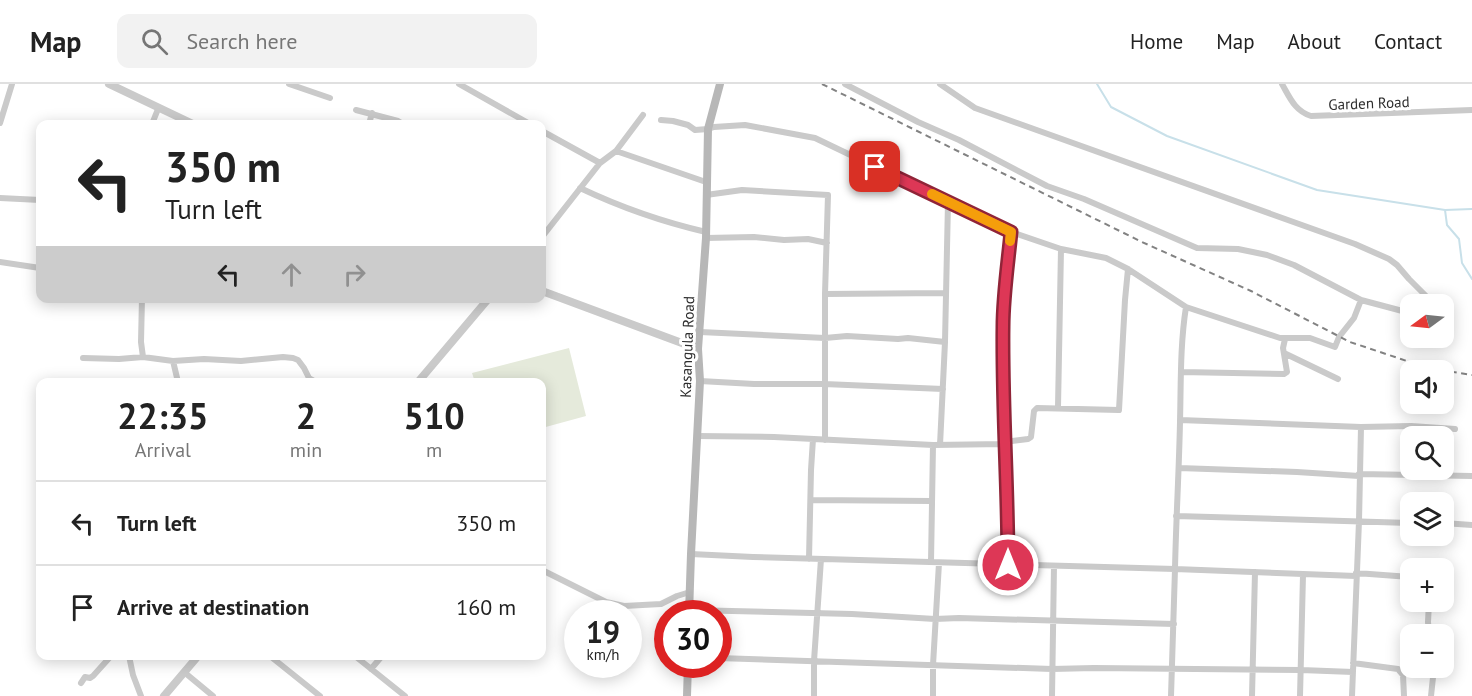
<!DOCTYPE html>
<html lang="en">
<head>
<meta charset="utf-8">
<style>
	body { margin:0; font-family:"PT Sans",sans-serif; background:#f2f2f2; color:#222; height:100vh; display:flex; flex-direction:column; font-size:22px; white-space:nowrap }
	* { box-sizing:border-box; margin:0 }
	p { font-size:20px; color:#767676 }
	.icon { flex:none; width:33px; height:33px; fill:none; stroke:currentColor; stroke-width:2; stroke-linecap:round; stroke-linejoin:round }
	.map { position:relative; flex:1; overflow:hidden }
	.panel { position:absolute; left:36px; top:294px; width:510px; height:282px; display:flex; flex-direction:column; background:#fff; border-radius:12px; box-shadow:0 3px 15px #0003 }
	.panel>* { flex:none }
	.top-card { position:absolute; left:36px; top:36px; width:510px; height:183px; border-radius:12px; box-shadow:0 3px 15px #0003; background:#fff; color:#222; overflow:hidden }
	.needle { width:39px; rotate:255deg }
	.fabs { position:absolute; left:1400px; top:210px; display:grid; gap:12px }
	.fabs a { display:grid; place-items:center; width:54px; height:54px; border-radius:12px; background:#fff; box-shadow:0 3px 15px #0003; font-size:30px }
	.speed { position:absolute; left:564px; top:516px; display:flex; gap:12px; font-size:30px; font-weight:700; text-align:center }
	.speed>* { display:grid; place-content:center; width:78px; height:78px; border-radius:50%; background:#fff; box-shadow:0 3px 15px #0003; line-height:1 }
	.speed small { font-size:15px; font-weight:400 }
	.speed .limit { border:9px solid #d22; background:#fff; color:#111 }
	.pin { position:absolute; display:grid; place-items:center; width:51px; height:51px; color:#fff; margin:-26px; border-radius:12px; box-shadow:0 3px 9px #0006 }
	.me { position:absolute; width:66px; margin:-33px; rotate:0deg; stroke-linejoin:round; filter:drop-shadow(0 0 4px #0008) }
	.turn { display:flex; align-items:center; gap:21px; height:126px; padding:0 30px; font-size:27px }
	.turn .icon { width:78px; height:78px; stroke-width:2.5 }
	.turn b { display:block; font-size:42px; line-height:51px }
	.lanes { display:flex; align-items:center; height:57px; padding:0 30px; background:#0003; justify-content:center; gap:30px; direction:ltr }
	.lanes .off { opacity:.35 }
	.eta { display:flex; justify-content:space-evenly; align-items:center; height:102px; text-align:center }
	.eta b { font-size:36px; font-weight:800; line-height:42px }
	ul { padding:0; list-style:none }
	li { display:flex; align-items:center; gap:18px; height:84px; padding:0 30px; border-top:2px solid #e0e0e0 }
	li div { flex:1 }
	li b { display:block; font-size:22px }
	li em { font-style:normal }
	header { display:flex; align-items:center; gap:36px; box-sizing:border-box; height:84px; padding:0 30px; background:#fff; border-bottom:2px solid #e0e0e0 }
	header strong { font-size:28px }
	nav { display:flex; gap:33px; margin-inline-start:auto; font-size:21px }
	.search { width:420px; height:54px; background:#f2f2f2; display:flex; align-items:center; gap:15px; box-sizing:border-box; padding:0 21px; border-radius:12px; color:#767676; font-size:22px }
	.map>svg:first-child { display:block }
	.green { fill:#e5eadb }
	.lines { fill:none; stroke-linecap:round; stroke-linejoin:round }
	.stream { stroke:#c8e0e9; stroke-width:2 }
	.minor { stroke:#cacaca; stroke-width:6 }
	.tertiary { stroke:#cacaca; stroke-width:8 }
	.secondary { stroke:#b7b7b7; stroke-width:8 }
	.rail { stroke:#828282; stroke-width:2; stroke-dasharray:6 4.5; stroke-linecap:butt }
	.route-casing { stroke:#902438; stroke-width:15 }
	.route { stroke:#dd3756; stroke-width:10 }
	.slow { stroke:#f59e0b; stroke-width:10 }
	.labels { text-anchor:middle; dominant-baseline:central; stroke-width:6; stroke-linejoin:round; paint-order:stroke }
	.street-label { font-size:15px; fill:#2d2d2d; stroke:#fff }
</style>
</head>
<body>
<header>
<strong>Map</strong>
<div class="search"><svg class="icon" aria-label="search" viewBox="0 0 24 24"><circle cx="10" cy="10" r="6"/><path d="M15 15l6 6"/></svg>Search here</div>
<nav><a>Home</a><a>Map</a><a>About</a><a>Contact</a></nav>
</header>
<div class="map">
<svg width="1472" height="612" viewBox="0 0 1472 612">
	<rect width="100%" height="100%" fill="#fff"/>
	<path class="green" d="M569,264L586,332L542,344V298H475L472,289Z"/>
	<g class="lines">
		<path class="stream" d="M1097,0L1111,23L1167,52L1317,106L1445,126L1472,125
			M1445,126L1447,141L1459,155L1462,179L1472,195"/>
		<path class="minor" d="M289,0L330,14
			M459,0L530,40
			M845,0L918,38L959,56L1047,102L1084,115L1197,164L1238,165L1267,171L1294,181L1361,216L1410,229
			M940,0L975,24L1355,160L1389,175L1397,181L1409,195L1434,220
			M1282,0C1290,14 1295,27 1311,32L1472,26
			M356,26L398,37L403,40
			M661,36L673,37L688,41L695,46L708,45L714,43L745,41L815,54L1011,148L1061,165L1058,323
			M0,39L12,0
			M152,40L158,25
			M369,40L372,29
			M484,40V39
			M542,47L600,79L542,153
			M616,67L706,98
			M600,79L616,67L643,31
			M580,104C620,123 663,138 706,148
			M706,111L742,106L828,111L825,210V356
			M0,114L40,116
			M706,154L754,153L784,156L808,155L827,159
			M1061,165L1106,174L1128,185L1186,223L1280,254H1310L1335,263L1339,253L1354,234L1361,216
			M0,178L40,184
			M825,210L946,209
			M142,214L141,258L143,273L173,277L204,275L241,277L283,273L293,274L298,276L304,284L309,294L316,298
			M1186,223C1180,261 1181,299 1180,338C1179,387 1176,436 1175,485L1356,492
			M700,248L825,254L847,252L898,255L908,254L945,258
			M1284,269L1338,295
			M83,274L119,275L143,273
			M173,277L178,298
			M1181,288L1284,290L1287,288L1283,264L1285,255
			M700,297L754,300H824L943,305
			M1180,336L1361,343L1411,342L1455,345
			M697,352L774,353L933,361L931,478
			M1004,358L1028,355L1031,353L1034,327L1037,324L1119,326L1125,216L1128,185
			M1004,360L1007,401V481
			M933,361L1004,360L1003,240L1011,148
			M940,361L945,258L948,118
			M1179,384L1297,388L1359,392
			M1359,390L1472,392
			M811,416L931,417
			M1176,432L1410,439
			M1443,439L1472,441
			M691,470L753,473L1175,485L1171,612
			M809,475L811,386L813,355
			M542,486L606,518L624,522L661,520L677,512L690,508
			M1356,489L1410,493
			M689,526L852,530L935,535L959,534L1174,540
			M1429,550L1428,538L1429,518
			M129,572L133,591L141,612
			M270,572L320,612
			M355,572L405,612
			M464,572H465
			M718,574L1052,585L1094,584L1301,586L1353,588
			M1353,579L1398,585L1403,591L1404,612
			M371,585L382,572
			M184,588L213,612
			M81,599L85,593L90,594L93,592L111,572
			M814,612V577L821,475
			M933,612V581L939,479
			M1052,612L1054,482
			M1252,612L1255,488
			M1300,612L1303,491
			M1352,612L1359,437L1361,343
			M1431,612L1434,584"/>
		<path class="tertiary" d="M109,0L193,40
			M542,207L698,265
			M418,298L489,214
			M164,612L198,572"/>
		<path class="secondary" d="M689,530L691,470L700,297L698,265L706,154L708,45L720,0
			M687,612L688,580"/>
		<path class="rail" d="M822,0L1142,158L1251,207L1350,258L1428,284L1472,291"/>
	</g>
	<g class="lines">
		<defs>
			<path id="route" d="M875,83L1011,148C1008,179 1003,212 1003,243C1002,323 1008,402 1008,481"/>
		</defs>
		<use href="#route" class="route-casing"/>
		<use href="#route" class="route"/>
		<path class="slow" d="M932,110L1011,148L1010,157"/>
	</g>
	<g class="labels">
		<g class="street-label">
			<text transform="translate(1369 19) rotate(-2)">Garden Road</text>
			<text transform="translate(687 263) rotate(-88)">Kasangula Road</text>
		</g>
	</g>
</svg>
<div class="fabs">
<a><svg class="needle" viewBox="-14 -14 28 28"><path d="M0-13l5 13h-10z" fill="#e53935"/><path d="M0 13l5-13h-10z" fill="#767676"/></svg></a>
<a><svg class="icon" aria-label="sound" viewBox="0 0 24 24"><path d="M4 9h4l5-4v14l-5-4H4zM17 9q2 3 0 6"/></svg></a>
<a><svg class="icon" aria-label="search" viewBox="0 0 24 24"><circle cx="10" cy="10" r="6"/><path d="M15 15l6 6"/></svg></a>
<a><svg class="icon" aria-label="layers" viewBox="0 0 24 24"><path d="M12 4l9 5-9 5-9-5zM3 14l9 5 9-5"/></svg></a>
<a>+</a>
<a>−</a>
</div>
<div class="speed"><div>19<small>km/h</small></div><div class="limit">30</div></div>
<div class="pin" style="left:875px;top:83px;background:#d93025"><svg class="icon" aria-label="arrive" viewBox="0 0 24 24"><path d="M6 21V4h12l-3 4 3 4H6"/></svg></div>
<svg class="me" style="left:1008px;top:481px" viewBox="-20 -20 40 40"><circle r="17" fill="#dd3756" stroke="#fff" stroke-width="3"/><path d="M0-11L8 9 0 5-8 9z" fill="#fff"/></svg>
<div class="top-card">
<div class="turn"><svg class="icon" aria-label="left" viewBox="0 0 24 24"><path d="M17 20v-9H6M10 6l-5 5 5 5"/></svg><div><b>350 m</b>Turn left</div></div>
<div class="lanes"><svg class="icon" aria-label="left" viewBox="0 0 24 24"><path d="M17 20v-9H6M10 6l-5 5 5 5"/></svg><svg class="icon off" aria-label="ahead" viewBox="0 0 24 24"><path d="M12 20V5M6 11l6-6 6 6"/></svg><svg class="icon off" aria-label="right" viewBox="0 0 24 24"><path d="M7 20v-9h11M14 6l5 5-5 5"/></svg></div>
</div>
<section class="panel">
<div class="eta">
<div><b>22:35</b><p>Arrival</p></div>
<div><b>2</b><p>min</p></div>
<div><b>510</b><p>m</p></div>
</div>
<ul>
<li><svg class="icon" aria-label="left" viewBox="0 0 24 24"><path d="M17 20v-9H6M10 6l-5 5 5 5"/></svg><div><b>Turn left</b></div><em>350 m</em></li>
<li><svg class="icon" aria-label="arrive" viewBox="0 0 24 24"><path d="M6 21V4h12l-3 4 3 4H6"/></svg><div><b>Arrive at destination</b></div><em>160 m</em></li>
</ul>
</section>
</div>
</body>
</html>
